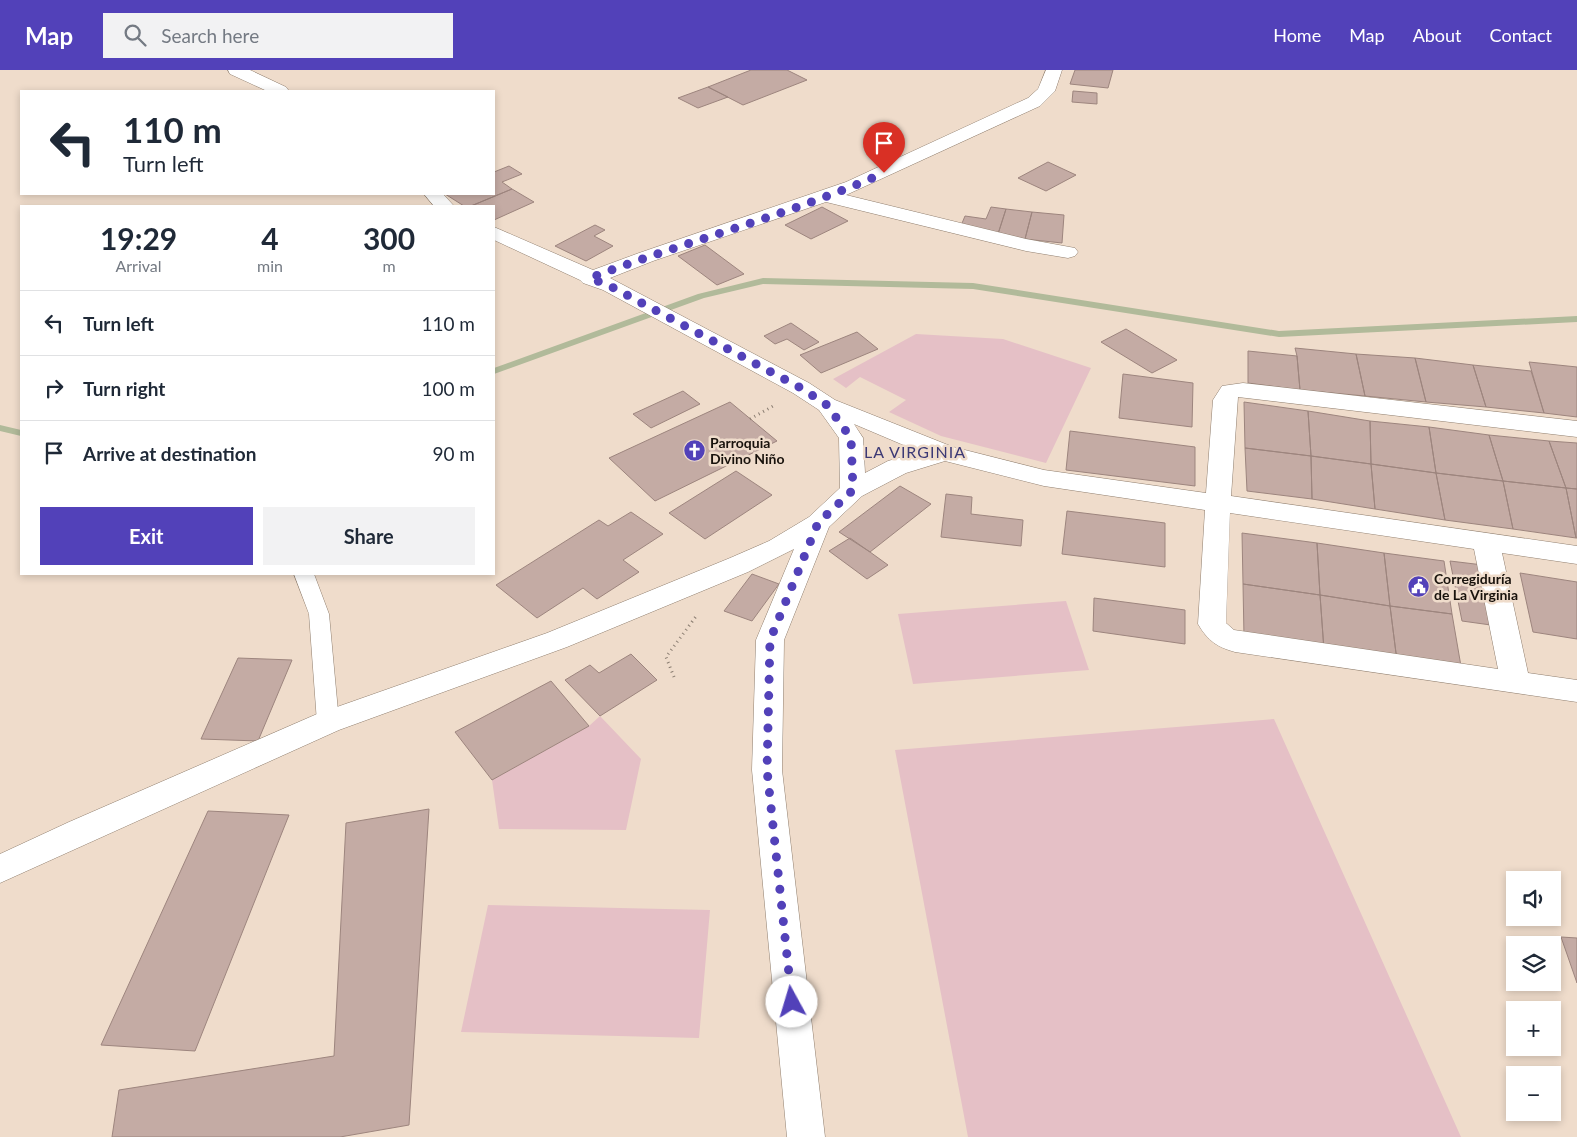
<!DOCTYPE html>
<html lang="en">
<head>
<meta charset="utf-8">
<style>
	body { margin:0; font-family:Lato,sans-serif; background:#f2f2f3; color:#1f2937; height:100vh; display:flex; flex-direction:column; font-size:19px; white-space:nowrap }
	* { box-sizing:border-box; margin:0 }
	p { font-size:16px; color:#747a83 }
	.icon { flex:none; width:28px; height:28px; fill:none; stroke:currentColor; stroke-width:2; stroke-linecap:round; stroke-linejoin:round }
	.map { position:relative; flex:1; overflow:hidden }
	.side { position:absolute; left:20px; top:135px; width:475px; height:370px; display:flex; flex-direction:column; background:#fff; border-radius:0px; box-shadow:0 2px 8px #0003 }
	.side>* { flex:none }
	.guide { position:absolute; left:20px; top:20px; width:475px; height:105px; border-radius:0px; box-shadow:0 2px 8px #0003; background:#fff; color:#1f2937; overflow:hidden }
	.tools { position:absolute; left:1506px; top:801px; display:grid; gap:10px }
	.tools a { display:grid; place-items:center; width:55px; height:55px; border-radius:0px; background:#fff; box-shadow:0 2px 8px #0003; font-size:25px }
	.pin { position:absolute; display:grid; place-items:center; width:42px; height:42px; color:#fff; margin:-51px -21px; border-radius:50% 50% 50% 0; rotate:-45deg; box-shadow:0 0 5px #0007 }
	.pin .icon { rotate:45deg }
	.me { position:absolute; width:55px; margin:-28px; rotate:354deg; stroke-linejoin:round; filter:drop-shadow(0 0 4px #0008) }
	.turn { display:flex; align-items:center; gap:18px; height:105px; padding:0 20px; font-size:22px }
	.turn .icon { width:65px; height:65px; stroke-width:2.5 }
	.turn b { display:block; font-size:35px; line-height:42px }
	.eta { display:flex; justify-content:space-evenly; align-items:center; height:85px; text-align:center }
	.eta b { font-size:30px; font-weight:700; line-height:35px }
	.action { display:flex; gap:10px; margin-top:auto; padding:10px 20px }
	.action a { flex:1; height:58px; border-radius:0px; background:#5241b9; color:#fff; font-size:20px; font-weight:700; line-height:58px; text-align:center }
	.action a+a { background:#f2f2f3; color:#1f2937 }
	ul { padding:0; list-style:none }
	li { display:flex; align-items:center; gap:15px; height:65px; padding:0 20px; border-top:1px solid #e0e1e3 }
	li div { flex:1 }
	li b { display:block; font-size:19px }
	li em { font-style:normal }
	header { display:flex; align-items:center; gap:30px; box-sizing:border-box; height:70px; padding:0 25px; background:#5241b9; color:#fff }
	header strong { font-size:24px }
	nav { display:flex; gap:28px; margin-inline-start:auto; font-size:18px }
	.search { width:350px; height:45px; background:#f2f2f3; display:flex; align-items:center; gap:12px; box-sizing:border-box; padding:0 18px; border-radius:0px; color:#747a83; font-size:19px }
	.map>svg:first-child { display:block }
	.green { fill:#e5c0c6 }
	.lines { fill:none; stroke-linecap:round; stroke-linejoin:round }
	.stream { fill:#b1ba9a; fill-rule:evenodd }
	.building { fill:#c4aba4; stroke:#9d857e }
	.service-casing { stroke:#907f6f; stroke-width:1 }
	.minor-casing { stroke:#907f6f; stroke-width:1 }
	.path { stroke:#8a7d71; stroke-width:3; stroke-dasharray:1 4; stroke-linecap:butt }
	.service { fill:#fff; fill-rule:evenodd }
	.minor { fill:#fff; fill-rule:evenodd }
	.route { stroke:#5241b9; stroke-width:9; stroke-dasharray:0 16.2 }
	.labels { text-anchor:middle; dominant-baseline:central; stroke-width:5; stroke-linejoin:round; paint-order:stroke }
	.poi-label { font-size:14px; font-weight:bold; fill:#18120c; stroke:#efdccb; text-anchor:start }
	.quarter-label { font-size:16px; letter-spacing:1px; fill:#3c3975; stroke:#efdccb }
</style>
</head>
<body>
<header>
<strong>Map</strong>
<div class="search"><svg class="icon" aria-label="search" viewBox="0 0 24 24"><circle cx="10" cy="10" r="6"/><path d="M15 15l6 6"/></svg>Search here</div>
<nav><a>Home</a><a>Map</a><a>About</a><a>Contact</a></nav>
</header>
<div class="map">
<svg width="1577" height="1067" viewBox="0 0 1577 1067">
	<rect width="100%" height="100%" fill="#efdccb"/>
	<path class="green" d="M916,264L1003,269L1091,298L1046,393L941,366L889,342L906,330L860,307L846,318L833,309Z
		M1066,531L1089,600L913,614L898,544Z
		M600,646L641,689L626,760L499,759L492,710L589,656Z
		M1274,649L1461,1067H968L895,680Z
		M488,835L710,840L699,968L461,962Z"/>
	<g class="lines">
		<path class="stream" d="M763,208L973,213L1279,261L1577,246V252L1279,267L973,219L763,214L704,228L494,304V298L698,224Z
			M0,355L21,360V366L0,361Z"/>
	</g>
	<path class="building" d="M751,0H787L807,10L743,35L708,17Z
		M1075,0H1113L1108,18L1070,14Z
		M708,17L728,27L698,38L678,28Z
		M1073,21L1097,23V34L1072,32Z
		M1048,92L1076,105L1046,121L1018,108Z
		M509,96L522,104L502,112L512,119L471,136H464L445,124H494V102Z
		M512,119L534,132L494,150V136H471Z
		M822,137L848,151L811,169L785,155Z
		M991,137L1006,139L998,164L960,158L965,146L986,149Z
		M1006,139L1032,142L1025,169L998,164Z
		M1032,142L1064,145L1062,173L1025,169Z
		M595,155L605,160L594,166L613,176L586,191L555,176Z
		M705,175L744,204L717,215L678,186Z
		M791,253L819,272L804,280L787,269L775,274L764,266Z
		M1126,259L1177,290L1152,303L1101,272Z
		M857,262L878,279L821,303L800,285Z
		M1295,278L1356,284L1365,326L1300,320L1297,286Z
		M1248,281L1297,286L1300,320L1248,313Z
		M1356,284L1415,288L1426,332L1365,326Z
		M1415,288L1473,295L1486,337L1426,332Z
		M1529,292L1577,297V347L1544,343Z
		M1473,295L1531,301L1544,343L1486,337Z
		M1123,304L1193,313L1192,357L1119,348Z
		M683,321L700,334L651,358L633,344Z
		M730,332L777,371L655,431L609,388Z
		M1244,332L1308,341L1311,386L1245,378Z
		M1308,341L1370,351L1371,394L1311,386Z
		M1370,351L1429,357L1436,403L1371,394Z
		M1429,357L1489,365L1503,411L1436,403Z
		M1070,361L1195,377V416L1066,400Z
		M1489,365L1549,371L1566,418L1503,411Z
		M1549,371L1577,373V419L1566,418Z
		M1245,378L1311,386L1312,429L1247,421Z
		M1311,386L1371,394L1375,439L1312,429Z
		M1371,394L1436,403L1445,450L1375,439Z
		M736,401L772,425L705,469L669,443Z
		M1436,403L1503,411L1513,459L1445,450Z
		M1503,411L1566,418L1576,468L1513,459Z
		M900,416L931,434L870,482L839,462Z
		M1566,418L1577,419V468H1576Z
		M946,424L972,427L971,444L1023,450L1021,476L941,467Z
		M1067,441L1165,453V497L1062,484Z
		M631,442L663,464L623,490L639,502L597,529L583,518L537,548L496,515L599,450L608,456Z
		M1242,463L1317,473L1320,525L1243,514Z
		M850,468L870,482L888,495L867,509L829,481Z
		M1317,473L1384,483L1390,536L1320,525Z
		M1384,483L1444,491L1452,544L1390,536Z
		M1450,491L1483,495L1498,556L1462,551Z
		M1520,503L1577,512V569L1533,562Z
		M752,504L779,514L752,551L724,541Z
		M1243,514L1320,525L1324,580L1244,567Z
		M1320,525L1390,536L1397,591L1324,580Z
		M1094,528L1185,540V574L1093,561Z
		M1390,536L1452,544L1462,602L1397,591Z
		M631,584L657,610L600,646L565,610L590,595L599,603Z
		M238,588L292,590L258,671L201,669Z
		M551,611L589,656L492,710L455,662Z
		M429,739L409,1055L340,1067H112L119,1020L334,986L346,753Z
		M208,741L289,745L195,981L101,975Z
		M1561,867L1577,868V913Z"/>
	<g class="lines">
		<defs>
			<path id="service" d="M294,504H314L329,544L339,652L336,658L328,660L320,658L317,652L309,544Z"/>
			<path id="minor" d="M228,0H250L286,17L289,21H267L230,4Z
				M1046,0H1062L1055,21L1040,36L846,125L1026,169L1075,178L1078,182L1075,186L1068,188L1026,181L826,132L653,191L610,208L809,313L835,330L953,377L1044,400L1206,423L1213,330L1222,316L1243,313L1577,351V367L1238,327L1231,426L1577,476V494L1502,483L1528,603L1577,610V632L1235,582C1217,577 1208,571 1198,554L1205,440L1044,416L945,391L906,403L862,426L829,457L784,570L782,700L825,1067H787L752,700L756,570L794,479L748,502L567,577L339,660L0,813V784L69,752L317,644L547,563L730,488L769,471L809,447L840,418L839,368L819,340L793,323L603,220L583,213L580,210L494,170V157L593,200L639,183L846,112L1028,28L1038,19ZM854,354L920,382L888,391L865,403L863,368ZM1230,443L1474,479L1498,599L1234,560L1226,553Z
				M424,124H443L454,136H434Z"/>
		</defs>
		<use href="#service" class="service-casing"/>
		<use href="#minor" class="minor-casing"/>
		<path class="path" d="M750,349L775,335
			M674,607L666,587L697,545"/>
		<use href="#service" class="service"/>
		<use href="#minor" class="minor"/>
	</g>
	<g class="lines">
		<path class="route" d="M792,932L767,700L770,570L818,453L853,420L851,368L827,335L801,318L610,216L590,208C687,171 789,145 884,103"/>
	</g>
	<defs>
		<symbol id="church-disc" viewBox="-11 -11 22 22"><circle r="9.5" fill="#5241b9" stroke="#efdccb"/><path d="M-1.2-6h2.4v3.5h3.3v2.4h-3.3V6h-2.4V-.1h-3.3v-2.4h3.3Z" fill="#fff"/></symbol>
		<symbol id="civic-disc" viewBox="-11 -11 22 22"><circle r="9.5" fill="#5241b9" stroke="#efdccb"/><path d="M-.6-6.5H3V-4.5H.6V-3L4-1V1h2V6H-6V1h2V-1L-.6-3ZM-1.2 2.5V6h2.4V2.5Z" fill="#fff"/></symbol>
	</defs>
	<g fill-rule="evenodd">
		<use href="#church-disc" x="682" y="368" width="25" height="25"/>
		<use href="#civic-disc" x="1406" y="504" width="25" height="25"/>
	</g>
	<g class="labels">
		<g class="poi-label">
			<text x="710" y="372">Parroquia<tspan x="710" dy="16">Divino Niño</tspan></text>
			<text x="1434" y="508">Corregiduría<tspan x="1434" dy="16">de La Virginia</tspan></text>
		</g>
		<g class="quarter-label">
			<text x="915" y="381">LA VIRGINIA</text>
		</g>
	</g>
</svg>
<div class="tools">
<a><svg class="icon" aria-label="sound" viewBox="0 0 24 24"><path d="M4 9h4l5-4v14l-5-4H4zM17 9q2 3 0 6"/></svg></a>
<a><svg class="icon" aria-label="layers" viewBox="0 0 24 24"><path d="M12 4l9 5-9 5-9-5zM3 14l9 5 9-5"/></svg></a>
<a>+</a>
<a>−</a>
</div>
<div class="pin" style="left:884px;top:103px;background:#d93025"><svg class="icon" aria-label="arrive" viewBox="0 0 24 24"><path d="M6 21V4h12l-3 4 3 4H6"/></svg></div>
<svg class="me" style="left:792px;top:932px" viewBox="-20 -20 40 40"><circle r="19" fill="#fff"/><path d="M0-13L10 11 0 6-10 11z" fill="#5241b9"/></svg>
<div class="guide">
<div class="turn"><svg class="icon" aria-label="left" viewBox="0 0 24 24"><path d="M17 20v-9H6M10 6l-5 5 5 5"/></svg><div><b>110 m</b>Turn left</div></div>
</div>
<section class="side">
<div class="eta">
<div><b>19:29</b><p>Arrival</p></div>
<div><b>4</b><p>min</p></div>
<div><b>300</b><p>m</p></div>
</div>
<ul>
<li><svg class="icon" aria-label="left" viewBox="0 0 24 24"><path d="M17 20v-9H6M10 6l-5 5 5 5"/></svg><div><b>Turn left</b></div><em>110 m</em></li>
<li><svg class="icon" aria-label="right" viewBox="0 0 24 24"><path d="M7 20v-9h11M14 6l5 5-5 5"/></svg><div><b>Turn right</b></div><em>100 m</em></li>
<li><svg class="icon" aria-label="arrive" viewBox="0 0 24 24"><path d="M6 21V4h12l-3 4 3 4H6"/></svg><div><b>Arrive at destination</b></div><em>90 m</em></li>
</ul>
<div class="action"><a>Exit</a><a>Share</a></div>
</section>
</div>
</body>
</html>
